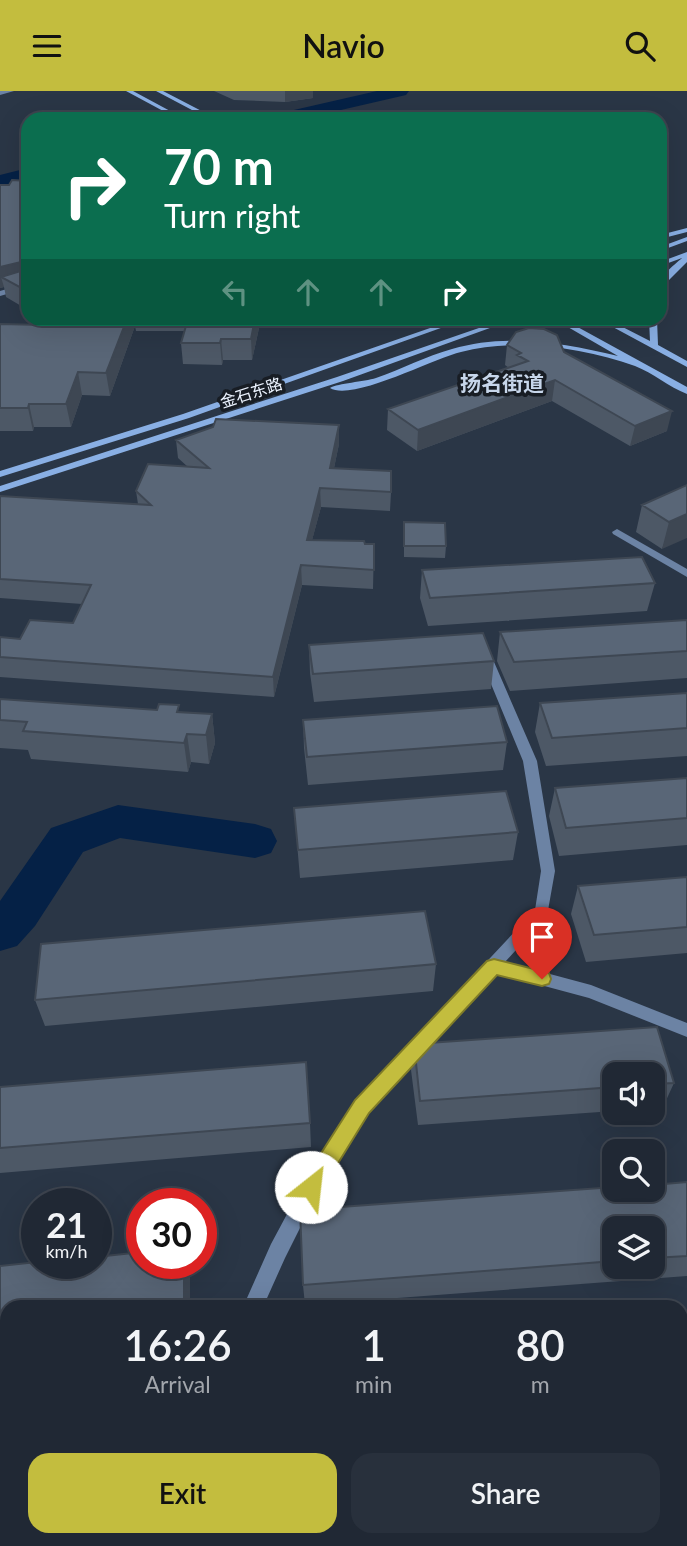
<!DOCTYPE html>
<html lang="en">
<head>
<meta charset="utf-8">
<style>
	body { margin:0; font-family:Lato,"Noto Sans SC",sans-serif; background:#28303c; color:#f1f3f6; height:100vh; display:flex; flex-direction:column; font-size:26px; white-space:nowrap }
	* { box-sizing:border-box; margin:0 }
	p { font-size:23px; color:#a2a6ac }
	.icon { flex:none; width:38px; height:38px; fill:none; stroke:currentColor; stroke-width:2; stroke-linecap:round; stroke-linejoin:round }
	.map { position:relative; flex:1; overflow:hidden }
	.details { position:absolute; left:0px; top:1209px; width:688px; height:247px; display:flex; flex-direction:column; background:#202834; border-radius:21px 21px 0 0; box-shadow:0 7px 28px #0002,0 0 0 2px #3d444f }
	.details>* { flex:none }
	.banner { position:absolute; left:21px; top:21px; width:646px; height:214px; border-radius:21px; box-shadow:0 7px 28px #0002,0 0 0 2px #3d444f; background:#0b6e4f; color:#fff; overflow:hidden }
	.fabs { position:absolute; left:602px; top:971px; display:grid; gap:14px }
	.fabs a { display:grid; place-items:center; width:63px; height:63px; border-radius:14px; background:#202834; box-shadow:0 7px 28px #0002,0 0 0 2px #3d444f; font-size:35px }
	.speed { position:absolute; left:21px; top:1097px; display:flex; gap:14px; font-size:35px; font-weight:700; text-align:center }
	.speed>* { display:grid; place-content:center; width:91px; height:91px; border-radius:50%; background:#202834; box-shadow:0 7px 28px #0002,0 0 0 2px #3d444f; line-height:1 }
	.speed small { font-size:18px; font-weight:400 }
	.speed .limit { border:10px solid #d22; background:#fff; color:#111 }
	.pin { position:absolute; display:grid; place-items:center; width:60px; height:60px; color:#fff; margin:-72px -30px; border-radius:50% 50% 50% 0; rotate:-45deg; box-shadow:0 0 7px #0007 }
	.pin .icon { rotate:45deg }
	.me { position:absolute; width:77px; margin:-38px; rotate:29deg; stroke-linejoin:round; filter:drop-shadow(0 0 5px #0008) }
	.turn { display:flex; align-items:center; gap:24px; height:147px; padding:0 28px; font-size:32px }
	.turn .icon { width:91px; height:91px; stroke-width:2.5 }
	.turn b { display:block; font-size:49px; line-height:60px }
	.lanes { display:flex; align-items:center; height:66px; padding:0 28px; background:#0003; justify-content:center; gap:35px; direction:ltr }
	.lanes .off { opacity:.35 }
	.eta { display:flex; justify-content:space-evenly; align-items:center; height:119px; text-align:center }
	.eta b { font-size:42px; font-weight:600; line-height:49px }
	.button { display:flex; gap:14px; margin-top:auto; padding:14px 28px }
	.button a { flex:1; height:80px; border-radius:21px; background:#c3bd3e; color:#111; font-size:28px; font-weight:600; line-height:80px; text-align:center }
	.button a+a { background:#28303c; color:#f1f3f6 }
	header { display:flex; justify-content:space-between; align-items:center; height:91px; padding:0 28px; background:#c3bd3e; color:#111; font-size:32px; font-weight:600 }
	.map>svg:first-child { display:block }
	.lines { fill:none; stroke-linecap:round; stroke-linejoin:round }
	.river { fill:#052146; fill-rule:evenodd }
	.street { fill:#6c83a4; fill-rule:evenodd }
	.secondary { fill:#89afe4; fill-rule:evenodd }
	.wall { fill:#4d5866; fill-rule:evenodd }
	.shaded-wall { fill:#3e4753 }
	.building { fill:#596677; stroke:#3e4753; stroke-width:2 }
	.route { fill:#c3bd3e; stroke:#7f7b28; stroke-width:2 }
	.labels { text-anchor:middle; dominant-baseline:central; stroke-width:7; stroke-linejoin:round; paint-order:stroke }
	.far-street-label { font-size:16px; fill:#ecf3fe; stroke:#181d24 }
	.far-district-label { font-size:21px; font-weight:bold; fill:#c7d6ea; stroke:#181d24 }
</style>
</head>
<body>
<header><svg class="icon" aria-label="menu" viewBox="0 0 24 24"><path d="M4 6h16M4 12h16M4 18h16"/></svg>Navio<svg class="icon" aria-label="search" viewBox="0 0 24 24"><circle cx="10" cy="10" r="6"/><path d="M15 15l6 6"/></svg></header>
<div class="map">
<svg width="687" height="1455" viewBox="0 0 687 1455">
	<rect width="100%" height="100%" fill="#2a3646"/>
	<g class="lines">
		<path class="river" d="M377,0H409L406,4L302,28H269L272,24Z
			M28,77V89L0,96V84Z
			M118,714L255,733L271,738L277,750L271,762L255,767L120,747L83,761L35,835L17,855L0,860V810L51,737Z"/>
		<path class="street" d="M0,0H14L0,4Z
			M28,192V197L0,205V200Z
			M617,438L687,478V486L613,443L612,441Z
			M485,560L491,564L537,670L555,780L547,825L505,871L591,894L687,932V946L589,907L496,882L368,1022L328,1081L285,1167L263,1216H243L271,1153L316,1069L356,1010L535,819L541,780L523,670L479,564Z
			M140,1449H162L160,1455H138Z"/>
		<path class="secondary" d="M126,0H133L185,28H178Z
			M156,0H163L217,28H209Z
			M687,137V141L660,148V144Z
			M687,146V150L660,160V156Z
			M687,161V171L660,198C660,184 672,176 682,167L660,175V171Z
			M456,228H466L189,327L0,386V380L183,323Z
			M505,228H515L343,290L0,401V395L337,286Z
			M554,228H563L687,296V303C669,296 653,282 635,275C582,256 516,247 461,261C434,267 352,311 330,297C338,292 364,291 376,287C402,278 426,265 452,258C507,242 564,252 618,265Z
			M598,228H607L650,250L649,228H657L658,254L687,270V276Z"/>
	</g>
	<path class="wall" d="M214,0H313V7L285,11L234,9Z
		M28,90V219L6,206L4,196L0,197V94H9Z
		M65,228H261L252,269H223L222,274L183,273L181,252L184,240H136L135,235L110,305L82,304L71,336H34L33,340H0V233L67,234Z
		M507,254L564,261L667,340L630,355L552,310L417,360L387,339L388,318L509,277L505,274Z
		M339,334V353L334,377L391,401L390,420L321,416L312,449L374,453L373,498L302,494L274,606L0,586V546L20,548L73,532L82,513L0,507V405L138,413L136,400L188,376L178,367L176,349Z
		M687,394L662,458L636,441L642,414Z
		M404,431L446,455L445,467L404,466Z
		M422,479L655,492L647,520L428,535L420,507Z
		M687,529V587L510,600L497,570L500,541Z
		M309,554L494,570L491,598L314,611L310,582Z
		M687,602V665L546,675L535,641L540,612Z
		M0,608L212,623L215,652L209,673L191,671L188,681L31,668L28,659L0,657Z
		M303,629L507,651L503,679L308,694L304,657Z
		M687,687V754L559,765L549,725L555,697Z
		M294,717L518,741L513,769L300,787Z
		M687,786V862L586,871L571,823L578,795Z
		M436,873L433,900L45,935L35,909Z
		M657,936L674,992L663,1016L653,1017V984H614V1020L418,1034L411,979L414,953Z
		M0,996L310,1032L311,1056L0,1082Z
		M687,1091V1185L305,1214L303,1194ZM614,1138H653V1176H614Z
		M0,1175L190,1178V1216H7V1277H0Z
		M687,1280V1384L681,1385V1281Z"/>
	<path class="shaded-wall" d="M285,0H313V7L285,11Z
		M25,170L28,182L1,186L4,196L0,197V176Z
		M28,198V214L25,199Z
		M127,228H134L135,235L110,305L106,282Z
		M255,228H261L252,269L251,248Z
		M298,228H325L298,235Z
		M221,248L223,269L222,274L220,252Z
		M78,281L82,304L71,336L66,313Z
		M555,289L552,310L417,360L418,339Z
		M29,313L34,336L33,340L28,317Z
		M672,320L667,340L630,355L635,335Z
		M339,334V353L330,396V377Z
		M320,397L321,416L307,468V449Z
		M687,423V447L662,458L669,431Z
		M301,474L302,494L274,606L273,586Z
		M212,623L215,652L209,673L206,644Z
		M187,643L191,671L188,681L184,652Z
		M184,1172H189L190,1178V1216H184Z
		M86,1449H98V1455H86Z"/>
	<path class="building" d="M12,89L28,90V198L25,199L1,186L24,179L25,170L0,176V94H9Z
		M77,228H127L106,282L78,281L66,313H29L28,317H0V233L90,235Z
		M188,228H255L251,248H221L220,252H181Z
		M529,237L544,238L557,244L564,261L672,320L635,335L555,289L418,339L388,318L528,270L517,264L521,262L507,254L516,241Z
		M216,328L339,334L330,377L391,380V401L320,397L307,449L364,450L365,453H374V479L301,474L273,586L0,566V546L20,548L30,529L73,532L91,494L0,488V405L151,414L136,400L148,373L209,377L176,349L213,336Z
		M687,394V423L669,431L642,414Z
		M404,431L445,432L446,455H404Z
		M642,466L655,492L430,507L422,479Z
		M687,529V560L514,571L500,541Z
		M483,542L494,570L313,583L309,554Z
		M687,602V637L552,647L540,612Z
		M0,608L157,619L159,613L179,614L177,621L212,623L206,644L187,643L184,652L23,640L27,631L0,629Z
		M497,615L507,651L307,666L303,629Z
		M687,687V727L566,737L555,697Z
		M506,700L518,741L298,759L294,717Z
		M687,786V836L594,844L578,795Z
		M425,820L436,873L35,909L41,853Z
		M657,936L674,992L653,993V984H614V996L420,1010L414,953Z
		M306,971L310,1032L0,1057V996Z
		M687,1091V1165L653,1167V1138H614V1170L303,1194L300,1119L614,1096V1099H653V1094Z
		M142,1161V1172H184V1216H7V1257L0,1258V1175L37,1171V1172H96V1166Z
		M687,1280V1372H681V1281Z
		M7,1379V1449H86V1455H0V1380Z"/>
	<path class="route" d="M494,868L542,880L549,882L551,888L549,893L542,895L497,884L369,1022L319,1103L311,1106L304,1103L301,1096L304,1089L355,1009L487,870Z"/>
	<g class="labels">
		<g class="far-street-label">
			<text transform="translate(251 301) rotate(-18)">金石东路</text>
		</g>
		<g class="far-district-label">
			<text x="502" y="291">扬名街道</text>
		</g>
	</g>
</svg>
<div class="fabs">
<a><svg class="icon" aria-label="sound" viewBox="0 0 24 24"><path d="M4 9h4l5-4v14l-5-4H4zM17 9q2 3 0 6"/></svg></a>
<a><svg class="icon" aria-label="search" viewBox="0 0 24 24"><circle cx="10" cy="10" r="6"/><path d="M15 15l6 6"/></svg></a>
<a><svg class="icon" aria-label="layers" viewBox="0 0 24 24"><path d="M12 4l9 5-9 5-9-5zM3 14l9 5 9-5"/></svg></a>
</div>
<div class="speed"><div>21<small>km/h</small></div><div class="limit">30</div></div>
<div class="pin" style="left:542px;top:888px;background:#d93025"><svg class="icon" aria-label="arrive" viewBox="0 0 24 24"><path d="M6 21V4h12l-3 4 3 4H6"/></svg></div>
<svg class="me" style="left:311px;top:1096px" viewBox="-20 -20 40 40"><circle r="19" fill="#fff"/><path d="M0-13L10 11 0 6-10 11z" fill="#c3bd3e"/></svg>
<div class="banner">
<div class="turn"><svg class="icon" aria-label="right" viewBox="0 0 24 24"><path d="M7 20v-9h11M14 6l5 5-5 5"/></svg><div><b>70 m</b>Turn right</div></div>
<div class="lanes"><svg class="icon off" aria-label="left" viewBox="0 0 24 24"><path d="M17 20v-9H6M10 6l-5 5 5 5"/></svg><svg class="icon off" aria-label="ahead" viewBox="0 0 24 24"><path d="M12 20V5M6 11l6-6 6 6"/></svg><svg class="icon off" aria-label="ahead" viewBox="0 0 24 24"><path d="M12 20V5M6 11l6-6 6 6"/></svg><svg class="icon" aria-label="right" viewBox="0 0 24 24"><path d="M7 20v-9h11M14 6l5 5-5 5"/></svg></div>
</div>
<section class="details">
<div class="eta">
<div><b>16:26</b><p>Arrival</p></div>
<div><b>1</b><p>min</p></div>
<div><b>80</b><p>m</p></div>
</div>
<div class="button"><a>Exit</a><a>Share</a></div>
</section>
</div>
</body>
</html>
